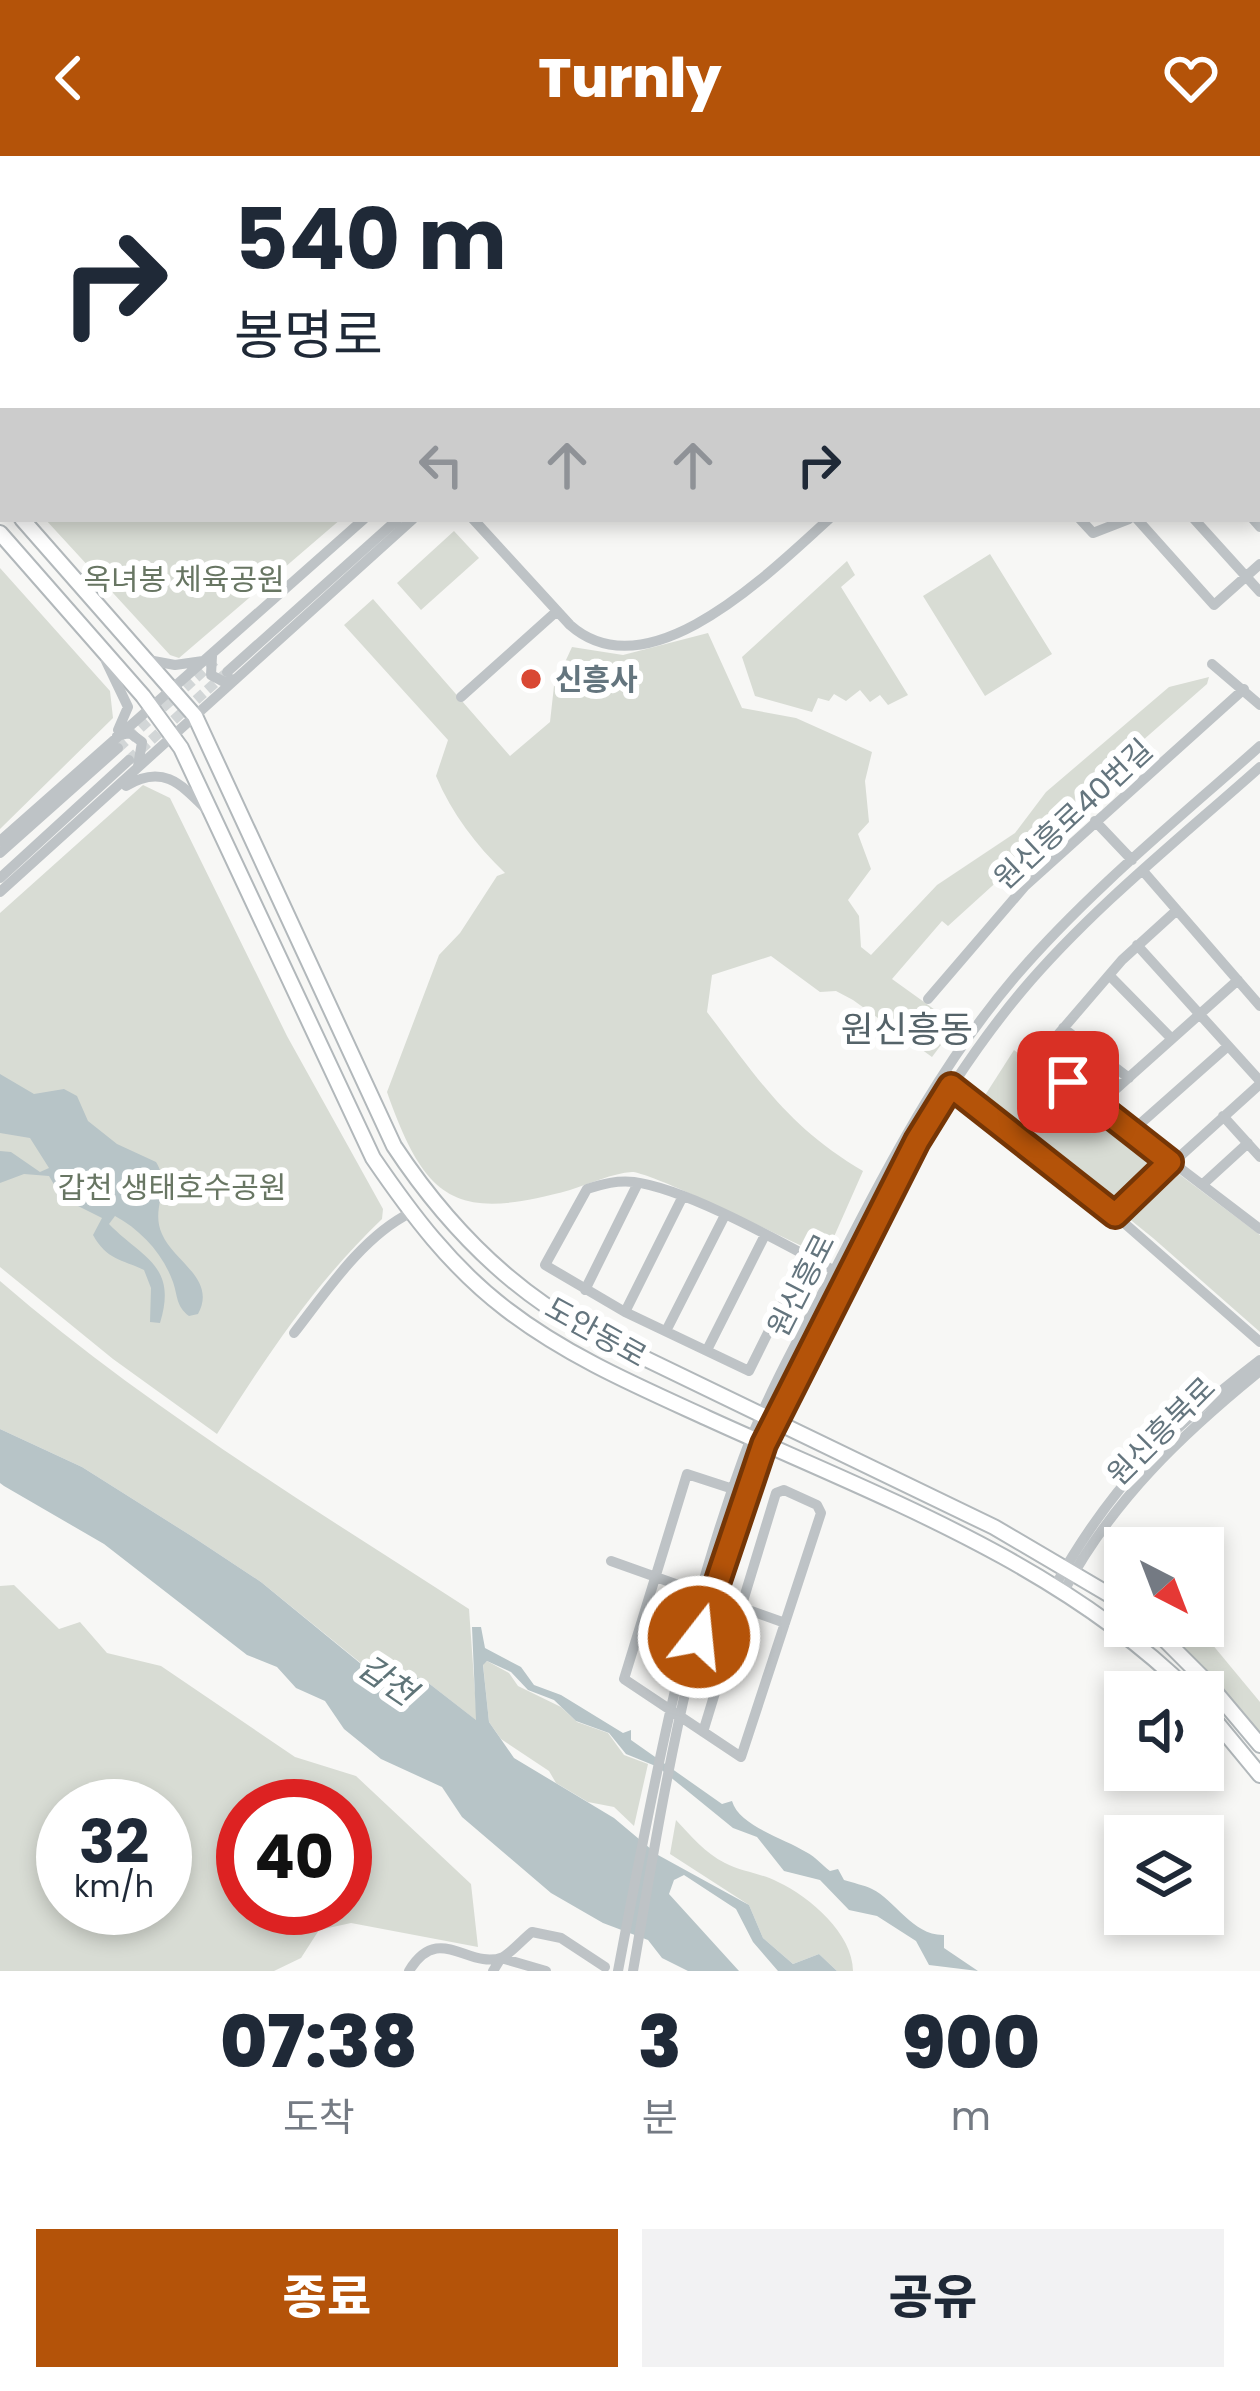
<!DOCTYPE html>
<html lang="ko">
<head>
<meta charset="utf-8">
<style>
	body { margin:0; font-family:Poppins,"Noto Sans KR",sans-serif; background:#f2f2f3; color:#1f2937; height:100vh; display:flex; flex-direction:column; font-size:45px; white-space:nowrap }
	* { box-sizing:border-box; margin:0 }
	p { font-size:39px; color:#747a83 }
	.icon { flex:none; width:66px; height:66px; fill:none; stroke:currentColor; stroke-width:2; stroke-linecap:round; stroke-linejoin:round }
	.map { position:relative; height:1815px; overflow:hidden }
	.details { display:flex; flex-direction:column; background:#fff; flex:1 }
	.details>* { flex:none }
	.hud { position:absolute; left:0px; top:0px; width:1260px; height:366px; box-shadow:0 6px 18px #0003; background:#fff; color:#1f2937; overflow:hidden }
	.needle { width:78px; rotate:138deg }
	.tools { position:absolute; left:1104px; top:1371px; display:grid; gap:24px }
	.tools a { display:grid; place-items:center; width:120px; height:120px; border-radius:0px; background:#fff; box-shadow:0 6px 18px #0003; font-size:60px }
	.speed { position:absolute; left:36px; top:1623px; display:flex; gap:24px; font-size:60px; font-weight:700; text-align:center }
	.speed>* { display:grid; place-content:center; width:156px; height:156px; border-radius:50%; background:#fff; box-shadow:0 6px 18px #0003; line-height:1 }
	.speed small { font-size:30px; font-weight:400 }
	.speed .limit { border:18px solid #d22; background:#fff; color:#111 }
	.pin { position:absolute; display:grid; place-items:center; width:102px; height:102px; color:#fff; margin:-51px; border-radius:24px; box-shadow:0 6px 18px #0006 }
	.me { position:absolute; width:132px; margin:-66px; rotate:16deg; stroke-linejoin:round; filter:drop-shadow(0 0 9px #0008) }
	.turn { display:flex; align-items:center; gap:42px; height:252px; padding:0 36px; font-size:54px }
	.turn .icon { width:156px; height:156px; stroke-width:2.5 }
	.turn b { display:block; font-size:84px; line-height:102px }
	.lanes { display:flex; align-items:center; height:114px; padding:0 36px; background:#0003; justify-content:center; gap:60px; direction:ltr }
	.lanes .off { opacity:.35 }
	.eta { display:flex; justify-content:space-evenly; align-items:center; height:204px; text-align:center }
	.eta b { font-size:72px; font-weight:800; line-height:84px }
	.button { display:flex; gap:24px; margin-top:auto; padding:24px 36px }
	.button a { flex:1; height:138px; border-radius:0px; background:#b45309; color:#fff; font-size:48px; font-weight:800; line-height:138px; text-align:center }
	.button a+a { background:#f2f2f3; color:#1f2937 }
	header { display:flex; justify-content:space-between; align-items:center; height:156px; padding:0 36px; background:#b45309; color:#fff; font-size:54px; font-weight:800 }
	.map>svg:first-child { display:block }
	.green { fill:#d8dcd4; fill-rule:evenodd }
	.water { fill:#b7c4c7 }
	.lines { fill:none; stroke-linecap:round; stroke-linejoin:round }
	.minor-tunnel { stroke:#d2d6d7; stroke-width:10; stroke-dasharray:10 5; stroke-linecap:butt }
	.major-casing { stroke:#b2b8bb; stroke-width:18 }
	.minor { stroke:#bec3c6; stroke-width:10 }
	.major { stroke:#fff; stroke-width:14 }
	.route-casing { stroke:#753606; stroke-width:30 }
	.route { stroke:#b45309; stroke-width:21 }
	.poi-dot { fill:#d94833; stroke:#fff; stroke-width:4.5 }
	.labels { text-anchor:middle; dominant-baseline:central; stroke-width:12; stroke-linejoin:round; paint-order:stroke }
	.park-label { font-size:30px; fill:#687663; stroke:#fff }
	.poi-label { font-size:30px; font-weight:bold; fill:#64757e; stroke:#fff; text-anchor:start }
	.street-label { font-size:30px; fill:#64757e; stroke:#fff }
	.water-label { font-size:33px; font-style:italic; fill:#5f7478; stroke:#fff }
	.quarter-label { font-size:36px; fill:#556369; stroke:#fff }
</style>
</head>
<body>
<header><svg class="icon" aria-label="back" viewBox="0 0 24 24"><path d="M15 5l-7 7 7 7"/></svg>Turnly<svg class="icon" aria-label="heart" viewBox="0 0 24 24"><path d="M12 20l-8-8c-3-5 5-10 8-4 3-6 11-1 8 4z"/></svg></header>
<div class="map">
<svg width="1260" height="1815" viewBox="0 0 1260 1815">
	<rect width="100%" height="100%" fill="#f7f7f5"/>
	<path class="green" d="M45,363H341L179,502L170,499Z
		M454,375L479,402L421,454L397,427Z
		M990,398L1052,498L985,540L923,440Z
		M847,405L855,419L841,431L908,539L888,549L880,539L870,546L860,534L846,545L834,538L829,545L818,542L812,556L755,540L742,501Z
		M0,412L110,535L113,562L0,673Z
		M373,443L510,600L550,566L554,530L572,491L623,499L708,477L742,552L796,562L872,596L865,625L869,666L858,678L871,713L848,744L859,760L861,791L871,799L937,729L1015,677L1046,636L1169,531L1209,521L1207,528L1117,607L1092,620L1096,636L948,770L942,765L892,823L956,869L932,901L853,844L836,835L820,836L771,800L712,819L707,856C758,923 788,971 863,1015L825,1101C796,1088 652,1016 632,1016C613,1017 589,1028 570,1034C458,1065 426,1048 387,936L439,799L460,777L497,720L505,717C476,689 452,658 436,620L448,584L344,469Z
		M143,629L170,642L287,880L383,1053L382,1063C314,1128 267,1200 217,1278L113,1203L0,1111V757Z
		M1014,894L1260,1079V1176L1153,1082L982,944Z
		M0,1125C144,1250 310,1350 469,1453L477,1565L422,1522L378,1521L261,1426L193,1381L82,1311L0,1273Z
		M14,1429L59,1473L80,1466L107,1497L161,1510L295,1601L356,1620L471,1728L478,1791L351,1767L319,1774L301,1802L274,1815H0V1430ZM63,1650H165V1752H63ZM243,1650H345V1752H243Z
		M1157,1470H1197L1260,1546V1581Z
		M487,1505L509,1517L518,1530L561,1551L577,1566L608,1577L624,1599L648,1608L634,1670L614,1651L588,1646L556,1627L549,1615L501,1583L489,1566L483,1508Z
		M676,1664C691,1680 705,1697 725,1707C742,1716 761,1717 778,1726C810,1741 853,1778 853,1815H837L819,1798L793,1808L763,1782L749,1749L670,1698Z"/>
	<path class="water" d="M0,918L34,938L64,933L77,940L88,965L117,988L156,1006C172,1032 150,1052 162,1078C174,1106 217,1123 198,1158L189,1160C176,1150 178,1141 173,1126C163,1098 141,1074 115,1060L109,1068C142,1102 178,1109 160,1167L150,1166L151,1132L144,1114C121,1103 107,1104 93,1079L102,1062L62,1042L49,1020L24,1018L0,1027V995L11,996L40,1016L49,1012L30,982L0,977Z
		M0,1273L82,1311L193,1381L261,1426L377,1521L422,1522L476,1564L472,1471H481L485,1492L521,1511L534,1529L561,1539L623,1577L631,1574V1584L722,1648L732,1645C739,1670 784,1682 806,1696C816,1701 822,1709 830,1715L838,1713L844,1724C853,1727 864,1729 872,1733C895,1744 913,1780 944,1779V1792L978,1815L929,1809L916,1785L877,1760L849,1754L820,1724L784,1715L757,1681L733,1672L658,1611L626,1598L609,1577L576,1565L554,1544L528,1534L511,1516L487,1505L483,1509L489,1566L514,1602L614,1662L658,1699L749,1749L763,1782L793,1808L819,1798L837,1815H778L753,1786L736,1753L684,1719L674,1724L669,1738L739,1815H688L662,1802L648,1784L603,1767L551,1737L462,1661L442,1631L381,1603L344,1573L325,1545L296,1532L277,1511L247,1499L104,1388L4,1330L0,1327Z"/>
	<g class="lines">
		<path class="minor-tunnel" d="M118,592L217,503
			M129,604L225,518"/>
		<defs>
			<path id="major" d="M0,338L3,341
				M22,363L195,560L394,990C443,1064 503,1128 582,1172L994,1371L1125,1448
				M0,377L143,540L181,592L373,1002C412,1059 451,1111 506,1153C567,1200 637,1230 707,1262C873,1338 1058,1405 1190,1536
				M1151,1470L1207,1526L1260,1589
				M1203,1550L1260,1619"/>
		</defs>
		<use href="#major" class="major-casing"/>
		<path class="minor" d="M558,0L561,3
			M619,0L622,3
			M662,0L665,3
			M963,0L966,3
			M1084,0L1087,3
			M1142,0L1144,3
			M1196,0L1199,3
			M399,3L402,0
			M581,3L585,0
			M775,3L778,0
			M801,3L804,0
			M893,3L896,0
			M1037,3L1040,0
			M1240,3L1243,0
			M1257,35L1260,32
			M1257,68L1260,72
			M1257,85L1260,82
			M1257,129L1260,132
			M1257,191L1260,194
			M1257,245L1260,248
			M1257,301L1260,305
			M473,363L570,469C649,539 772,414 829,363
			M1080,363L1093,377L1129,363
			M1137,363L1214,449L1260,408
			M1194,363L1260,436
			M1253,363L1260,371
			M212,500L211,519L226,527L234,523
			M148,504L175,509L203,505
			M106,505L128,551L118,574
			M1212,508L1260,549
			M227,516L398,363
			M461,541L557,455
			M117,580L130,577L142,586L138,610
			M126,630C162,608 180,627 206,653
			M1095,665L1132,704
			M0,685L364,363
			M0,697L118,592
			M1143,715L1260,850
			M0,722L129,604
			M0,736L413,363
			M1177,754L1122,804L1037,903L1260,1073
			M1137,789L1260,925
			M1110,820L1172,883
			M928,843L1025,730L1244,533
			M1063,872L1129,922
			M949,928L1115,1059L1260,1186
			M1098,949L1238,824
			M1223,960L1260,1001
			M1132,975L1228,890
			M1202,1029L1248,987
			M1115,1059L1260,928
			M806,1100L749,1215L625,1156L545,1109L587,1033C603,1028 617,1024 634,1026C688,1033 784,1088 835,1115
			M585,1134L638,1027
			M625,1156L682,1042
			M666,1175L724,1061
			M294,1177C326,1136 362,1081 410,1057
			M707,1194L764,1081
			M611,1405L785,1467
			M1055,1430C1113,1326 1168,1275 1260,1204
			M1064,1435C1112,1345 1181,1279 1260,1215
			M703,1576L776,1337L784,1334L817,1349L821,1357L741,1601L624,1523L687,1318L733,1333
			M409,1815C439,1765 469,1815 503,1801C513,1795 523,1783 532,1776L561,1782L605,1811
			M493,1815L501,1802L546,1815
			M618,1815C651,1641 682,1470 743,1303C771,1227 815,1154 851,1082C899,989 947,901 1015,821C1088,736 1176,665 1260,590
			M633,1815C664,1637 691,1455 764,1288C841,1134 910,969 1021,836C1091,753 1179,683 1260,611"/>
		<use href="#major" class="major"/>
	</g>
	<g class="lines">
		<defs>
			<path id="route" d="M699,1481L764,1288L917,985L951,930L1115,1059L1170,1006L1068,926"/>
		</defs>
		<use href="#route" class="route-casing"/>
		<use href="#route" class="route"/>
	</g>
	<circle class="poi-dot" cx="531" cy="523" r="12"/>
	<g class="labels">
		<g class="park-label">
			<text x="184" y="423">옥녀봉 체육공원</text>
			<text x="172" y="1031">갑천 생태호수공원</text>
		</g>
		<g class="poi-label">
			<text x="555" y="523">신흥사</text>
		</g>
		<g class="street-label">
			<text transform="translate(1073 658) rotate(-43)">원신흥로40번길</text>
			<text transform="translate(801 1129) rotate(-63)">원신흥로</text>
			<text transform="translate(596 1176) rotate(29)">도안동로</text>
			<text transform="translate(1161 1275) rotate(-45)">원신흥북로</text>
		</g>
		<g class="water-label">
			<text transform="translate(387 1524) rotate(34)">갑천</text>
		</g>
		<g class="quarter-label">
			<text x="907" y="873">원신흥동</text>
		</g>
	</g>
</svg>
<div class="tools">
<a><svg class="needle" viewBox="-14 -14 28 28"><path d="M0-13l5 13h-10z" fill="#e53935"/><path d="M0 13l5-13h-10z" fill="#747a83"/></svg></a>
<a><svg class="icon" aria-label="sound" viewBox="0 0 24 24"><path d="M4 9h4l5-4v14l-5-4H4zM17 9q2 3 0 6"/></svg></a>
<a><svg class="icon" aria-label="layers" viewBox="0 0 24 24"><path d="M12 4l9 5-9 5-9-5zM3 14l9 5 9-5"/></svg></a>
</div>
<div class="speed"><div>32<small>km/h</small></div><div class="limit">40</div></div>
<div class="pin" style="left:1068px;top:926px;background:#d93025"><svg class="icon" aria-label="arrive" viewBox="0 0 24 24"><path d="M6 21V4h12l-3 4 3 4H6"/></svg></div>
<svg class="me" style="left:699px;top:1481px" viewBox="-20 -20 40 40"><circle r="17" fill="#b45309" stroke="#fff" stroke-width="3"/><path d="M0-11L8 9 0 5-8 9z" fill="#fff"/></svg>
<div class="hud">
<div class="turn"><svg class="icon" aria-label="right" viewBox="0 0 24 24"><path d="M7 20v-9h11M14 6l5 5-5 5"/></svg><div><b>540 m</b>봉명로</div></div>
<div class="lanes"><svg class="icon off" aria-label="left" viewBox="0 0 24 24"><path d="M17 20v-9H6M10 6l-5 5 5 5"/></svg><svg class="icon off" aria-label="ahead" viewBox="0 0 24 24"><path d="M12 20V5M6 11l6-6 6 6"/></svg><svg class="icon off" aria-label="ahead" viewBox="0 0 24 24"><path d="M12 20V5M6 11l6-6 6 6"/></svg><svg class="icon" aria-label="right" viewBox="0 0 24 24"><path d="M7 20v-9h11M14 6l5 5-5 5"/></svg></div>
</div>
</div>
<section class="details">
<div class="eta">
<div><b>07:38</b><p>도착</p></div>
<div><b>3</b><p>분</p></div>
<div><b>900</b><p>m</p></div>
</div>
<div class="button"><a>종료</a><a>공유</a></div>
</section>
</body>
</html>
